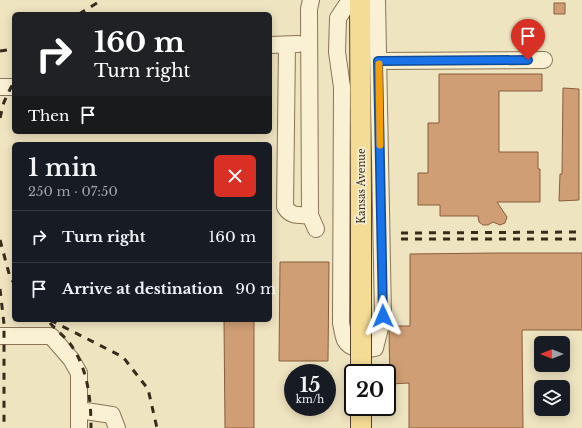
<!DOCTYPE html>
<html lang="en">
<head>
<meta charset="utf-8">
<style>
	body { margin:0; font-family:"Libre Baskerville",serif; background:#242831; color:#f1f3f6; height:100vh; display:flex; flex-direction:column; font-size:15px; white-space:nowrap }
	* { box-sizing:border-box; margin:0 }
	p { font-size:13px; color:#9ea1a6 }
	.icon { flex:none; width:22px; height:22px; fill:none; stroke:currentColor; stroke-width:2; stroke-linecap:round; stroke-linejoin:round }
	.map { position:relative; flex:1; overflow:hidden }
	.sheet { position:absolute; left:12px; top:142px; width:260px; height:180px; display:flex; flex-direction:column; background:#171b24; border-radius:6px; box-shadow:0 2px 10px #0003 }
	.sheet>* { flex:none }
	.guide { position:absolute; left:12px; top:12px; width:260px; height:122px; border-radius:6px; box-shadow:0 2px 10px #0003; background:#202124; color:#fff; overflow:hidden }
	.needle { width:26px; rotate:270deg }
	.fabs { position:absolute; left:534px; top:336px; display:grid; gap:8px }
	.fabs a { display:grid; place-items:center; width:36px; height:36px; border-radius:6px; background:#171b24; box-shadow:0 2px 10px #0003; font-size:20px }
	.speed { position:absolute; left:284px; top:364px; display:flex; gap:8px; font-size:20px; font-weight:700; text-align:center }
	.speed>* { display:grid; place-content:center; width:52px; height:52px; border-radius:50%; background:#171b24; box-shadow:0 2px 10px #0003; line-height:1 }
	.speed small { font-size:10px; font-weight:400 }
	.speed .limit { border:2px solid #111; border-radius:6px; background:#fff; color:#111 }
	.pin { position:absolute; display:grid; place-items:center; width:34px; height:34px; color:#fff; margin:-41px -17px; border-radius:50% 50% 50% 0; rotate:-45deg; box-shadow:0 0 4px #0007 }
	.pin .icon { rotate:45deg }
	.me { position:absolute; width:44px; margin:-22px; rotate:359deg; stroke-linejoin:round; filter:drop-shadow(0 0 3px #0008) }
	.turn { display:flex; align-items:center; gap:14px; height:84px; padding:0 16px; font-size:18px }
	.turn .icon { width:52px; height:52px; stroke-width:2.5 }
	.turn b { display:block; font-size:28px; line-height:34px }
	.then { display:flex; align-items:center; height:38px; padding:0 16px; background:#0003; gap:8px; font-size:15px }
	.round { display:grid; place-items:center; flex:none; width:42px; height:42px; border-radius:6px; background:#242831 }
	.head { display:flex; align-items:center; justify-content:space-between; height:68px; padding:0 16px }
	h1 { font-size:24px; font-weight:600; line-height:30px }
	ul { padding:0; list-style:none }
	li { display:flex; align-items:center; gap:12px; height:52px; padding:0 16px; border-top:1px solid #363941 }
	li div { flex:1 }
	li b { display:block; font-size:15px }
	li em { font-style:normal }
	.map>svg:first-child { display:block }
	.building { fill:#cf9e74; stroke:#895e3c }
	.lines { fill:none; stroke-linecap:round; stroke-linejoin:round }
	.minor-casing { stroke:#897457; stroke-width:18 }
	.major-casing { stroke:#57422c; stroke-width:22 }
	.minor { stroke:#faf0d3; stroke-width:16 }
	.major { stroke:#f5dc96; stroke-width:20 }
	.rail { stroke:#382b1c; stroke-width:3; stroke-dasharray:7 7; stroke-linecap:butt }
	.major-bridge-casing { stroke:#57422c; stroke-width:22; stroke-linecap:butt }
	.major-bridge { stroke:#f5dc96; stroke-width:20 }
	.route-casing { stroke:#114b97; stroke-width:10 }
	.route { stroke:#1a73e8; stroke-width:7 }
	.slow { stroke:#f59e0b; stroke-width:7 }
	.labels { text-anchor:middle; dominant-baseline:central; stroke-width:3.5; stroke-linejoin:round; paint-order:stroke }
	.street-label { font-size:10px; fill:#382b1c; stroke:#f7edd0 }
</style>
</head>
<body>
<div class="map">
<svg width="582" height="428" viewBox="0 0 582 428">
	<rect width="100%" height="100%" fill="#efe4c0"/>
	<path class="building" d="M554,3H565V14H554Z
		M439,74H542V91H499V152H538V169H540V202H497L507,217L505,223L500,225L493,222L488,225H483L479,222L478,216H440V205H418V173H428V123H439Z
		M563,88L579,89V200L559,201L560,174H562Z
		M495,253H582V330H522L523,428H409V383L390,384L389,330L390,326H410V254Z
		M280,262H329L328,361H279Z
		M224,320H254V428H225Z"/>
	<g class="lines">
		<defs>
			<path id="minor" d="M311,0L309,9L310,215L316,229
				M350,0L338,18L337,52L342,87L341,323C342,328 343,335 345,340C350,350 365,350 375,348L383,316L377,0
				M270,45L298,44
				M287,45L285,207C291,217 299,215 310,215
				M378,61L544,60
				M0,87H14
				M0,336H51L71,359L79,373V428
				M79,410L112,415L117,428"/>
			<path id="major" d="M360,0L361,203
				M361,407V428"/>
		</defs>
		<use href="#minor" class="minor-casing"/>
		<use href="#major" class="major-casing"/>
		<use href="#minor" class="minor"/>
		<use href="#major" class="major"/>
		<path class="rail" d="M79,14L102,0
			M0,51L14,49
			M0,118L4,102L14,81
			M401,233L582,232
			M401,239H582
			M0,240L10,277L14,283
			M0,289L4,324V428
			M50,320L123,357L148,389L157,428
			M50,323C57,331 67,338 73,348C88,371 91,400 91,428"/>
		<defs>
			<path id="major-bridge" d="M361,203V373"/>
		</defs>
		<use href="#major-bridge" class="major-bridge-casing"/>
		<use href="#major-bridge" class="major-bridge"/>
	</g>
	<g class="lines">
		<defs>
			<path id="route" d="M383,316L378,61L528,60"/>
		</defs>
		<use href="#route" class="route-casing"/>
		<use href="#route" class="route"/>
		<path class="slow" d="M379,64L380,145"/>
	</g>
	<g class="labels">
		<g class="street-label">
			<text transform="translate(361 186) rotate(-90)">Kansas Avenue</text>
		</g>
	</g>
</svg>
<div class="fabs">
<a><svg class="needle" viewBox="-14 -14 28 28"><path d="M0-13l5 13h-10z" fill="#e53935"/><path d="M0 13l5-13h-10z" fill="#9ea1a6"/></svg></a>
<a><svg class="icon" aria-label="layers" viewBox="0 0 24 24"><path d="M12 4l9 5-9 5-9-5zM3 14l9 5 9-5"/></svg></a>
</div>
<div class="speed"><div>15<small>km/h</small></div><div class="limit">20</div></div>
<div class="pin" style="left:528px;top:60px;background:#d93025"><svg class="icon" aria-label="arrive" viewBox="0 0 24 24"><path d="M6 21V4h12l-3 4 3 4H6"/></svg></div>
<svg class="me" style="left:383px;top:316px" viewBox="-20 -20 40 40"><path d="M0-17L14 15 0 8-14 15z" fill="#1a73e8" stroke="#fff" stroke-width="4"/></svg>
<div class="guide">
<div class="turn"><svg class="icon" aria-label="right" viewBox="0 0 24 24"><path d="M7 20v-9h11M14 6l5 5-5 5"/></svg><div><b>160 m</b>Turn right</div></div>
<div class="then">Then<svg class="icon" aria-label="arrive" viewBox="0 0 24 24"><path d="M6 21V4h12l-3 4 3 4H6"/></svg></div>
</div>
<section class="sheet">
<div class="head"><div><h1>1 min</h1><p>250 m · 07:50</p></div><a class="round" style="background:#d93025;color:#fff"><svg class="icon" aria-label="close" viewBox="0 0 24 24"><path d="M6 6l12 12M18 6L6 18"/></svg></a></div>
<ul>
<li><svg class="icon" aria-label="right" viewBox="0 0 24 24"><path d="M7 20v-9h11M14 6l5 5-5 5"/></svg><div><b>Turn right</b></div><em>160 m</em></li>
<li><svg class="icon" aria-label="arrive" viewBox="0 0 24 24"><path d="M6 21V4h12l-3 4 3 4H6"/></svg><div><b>Arrive at destination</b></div><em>90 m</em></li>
</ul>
</section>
</div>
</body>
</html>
